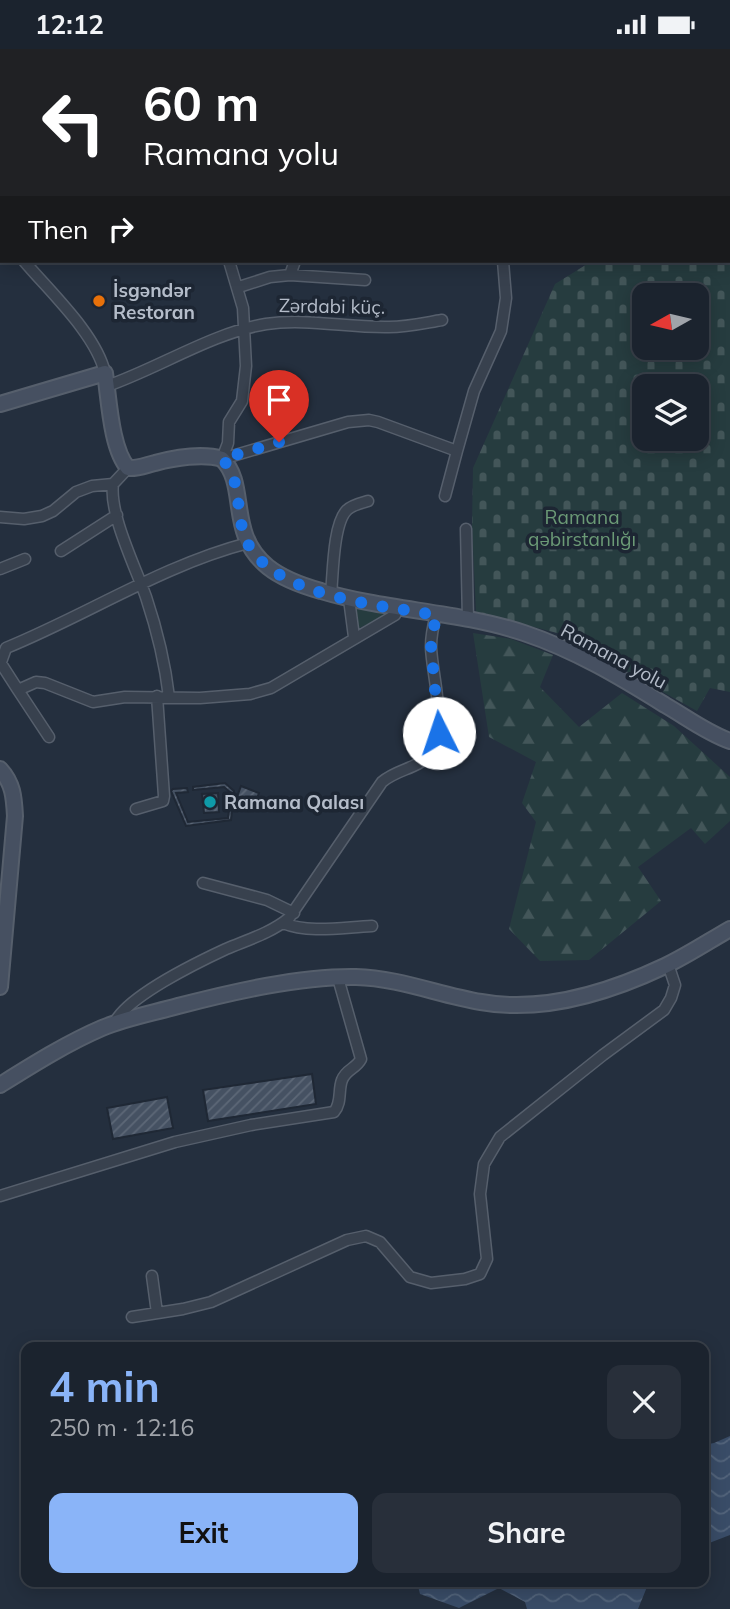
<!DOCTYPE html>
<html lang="en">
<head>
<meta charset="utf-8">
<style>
	body { margin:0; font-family:Mulish,sans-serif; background:#282f3a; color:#f1f3f6; height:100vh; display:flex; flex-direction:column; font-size:26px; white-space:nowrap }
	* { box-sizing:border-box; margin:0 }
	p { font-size:23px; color:#a0a4aa }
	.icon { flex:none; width:38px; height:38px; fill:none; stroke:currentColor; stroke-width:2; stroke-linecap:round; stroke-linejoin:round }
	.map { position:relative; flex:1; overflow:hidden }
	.panel { position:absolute; left:21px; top:1293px; width:688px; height:245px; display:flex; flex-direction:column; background:#1b232e; border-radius:14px; box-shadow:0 4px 18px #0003,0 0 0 2px #39404a }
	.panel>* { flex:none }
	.top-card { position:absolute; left:0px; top:0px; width:732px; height:214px; box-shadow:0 4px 18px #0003,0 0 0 2px #39404a; background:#202124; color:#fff; overflow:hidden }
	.needle { width:46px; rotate:262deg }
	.controls { position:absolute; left:632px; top:234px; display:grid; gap:14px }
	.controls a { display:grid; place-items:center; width:77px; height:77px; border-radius:14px; background:#1b232e; box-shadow:0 4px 18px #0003,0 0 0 2px #39404a; font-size:35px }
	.pin { position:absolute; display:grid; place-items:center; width:60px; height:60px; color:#fff; margin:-72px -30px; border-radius:50% 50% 50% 0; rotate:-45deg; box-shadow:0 0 7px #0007 }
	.pin .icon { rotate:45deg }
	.me { position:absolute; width:77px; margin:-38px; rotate:356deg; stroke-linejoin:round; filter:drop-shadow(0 0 5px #0008) }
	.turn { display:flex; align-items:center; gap:24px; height:147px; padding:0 28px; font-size:32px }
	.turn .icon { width:91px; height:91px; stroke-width:2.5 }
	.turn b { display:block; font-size:49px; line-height:60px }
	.then { display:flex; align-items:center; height:66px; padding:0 28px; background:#0003; gap:14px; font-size:26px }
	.round { display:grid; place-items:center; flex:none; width:74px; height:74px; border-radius:14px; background:#282f3a }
	.headline { display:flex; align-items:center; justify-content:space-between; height:119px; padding:0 28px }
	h1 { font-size:42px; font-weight:700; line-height:52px; color:#8ab4f8 }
	.button { display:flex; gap:14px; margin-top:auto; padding:14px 28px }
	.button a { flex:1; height:80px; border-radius:14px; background:#8ab4f8; color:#111; font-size:28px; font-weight:700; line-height:80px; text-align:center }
	.button a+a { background:#282f3a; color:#f1f3f6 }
	.status { display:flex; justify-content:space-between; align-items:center; height:49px; padding:0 35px; background:#1b232e; direction:ltr }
	.status svg { height:19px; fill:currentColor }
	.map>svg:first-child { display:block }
	.grass { fill:url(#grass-tufts) }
	.forest { fill:url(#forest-firs) }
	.cemetery { fill:url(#cemetery-stones); fill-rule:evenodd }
	.water { fill:url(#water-waves) }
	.building { fill:url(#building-hatch); stroke:#1f2835; stroke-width:2 }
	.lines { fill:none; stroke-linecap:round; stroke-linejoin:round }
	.street-casing { stroke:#565f6c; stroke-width:13 }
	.secondary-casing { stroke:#565f6c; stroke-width:18 }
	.street { stroke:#38414e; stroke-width:10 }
	.secondary { stroke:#465061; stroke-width:14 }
	.route { stroke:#1a73e8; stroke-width:12; stroke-dasharray:0 21.6 }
	.food-dot { fill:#e8710a; stroke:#1d2633; stroke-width:2.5 }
	.culture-dot { fill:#0f9aa8; stroke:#1d2633; stroke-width:2.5 }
	.labels { text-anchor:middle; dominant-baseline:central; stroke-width:7; stroke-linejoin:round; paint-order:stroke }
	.poi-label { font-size:19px; font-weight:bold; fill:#b4bcc9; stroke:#1d2633; text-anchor:start }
	.street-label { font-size:19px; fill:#b4bcc9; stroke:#1d2633 }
	.park-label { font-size:19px; fill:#6b9a76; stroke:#1d2633 }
</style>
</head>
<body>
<div class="status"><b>12:12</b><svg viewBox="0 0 49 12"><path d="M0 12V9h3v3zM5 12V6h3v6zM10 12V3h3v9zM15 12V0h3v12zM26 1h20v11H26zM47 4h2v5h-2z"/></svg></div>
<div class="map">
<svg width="730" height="1560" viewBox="0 0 730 1560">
	<defs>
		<pattern id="grass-tufts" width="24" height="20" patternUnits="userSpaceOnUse" patternTransform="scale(1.75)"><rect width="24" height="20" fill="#263c3f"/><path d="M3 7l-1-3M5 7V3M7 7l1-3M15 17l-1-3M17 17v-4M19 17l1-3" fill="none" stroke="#435659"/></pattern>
		<pattern id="forest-firs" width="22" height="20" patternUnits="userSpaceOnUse" patternTransform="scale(1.75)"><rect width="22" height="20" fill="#263c3f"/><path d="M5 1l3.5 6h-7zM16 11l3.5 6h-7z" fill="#435659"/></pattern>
		<pattern id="cemetery-stones" width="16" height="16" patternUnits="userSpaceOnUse" patternTransform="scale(1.75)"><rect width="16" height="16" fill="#263c3f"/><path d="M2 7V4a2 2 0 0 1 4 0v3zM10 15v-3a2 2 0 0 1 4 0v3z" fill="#435659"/></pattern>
		<pattern id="water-waves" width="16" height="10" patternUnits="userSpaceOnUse" patternTransform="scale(1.75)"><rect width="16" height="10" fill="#394c67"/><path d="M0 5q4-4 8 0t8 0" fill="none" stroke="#53647b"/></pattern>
		<pattern id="building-hatch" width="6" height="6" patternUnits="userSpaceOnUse" patternTransform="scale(1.75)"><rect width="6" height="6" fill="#455162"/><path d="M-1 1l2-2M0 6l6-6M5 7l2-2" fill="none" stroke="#5d6877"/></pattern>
	</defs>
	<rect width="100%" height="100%" fill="#242f3e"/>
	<path class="grass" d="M355,556L384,562L385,567L357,580Z"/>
	<path class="forest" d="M473,584L511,590L553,606L540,638L579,678L622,644L674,677L730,728V772L705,795L691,779L638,818L661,852L589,911L540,912L509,880L536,773L522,754L536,713L489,688Z"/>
	<path class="cemetery" d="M730,155V643L710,639L697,662L557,584L476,563L472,477L473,419L555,235L592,212H730ZM644,247H696V299H644ZM644,338H696V390H644Z"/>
	<path class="water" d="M730,1387V1486L704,1496V1396L714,1394Z
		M417,1533H649L638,1560H527L525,1553L499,1539L459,1559L420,1545Z"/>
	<path class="building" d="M225,734L234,742L231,771L186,777L171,742L173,740L187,739L188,743L176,744L188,773L228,769L231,744L224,738L193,741V738Z
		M241,737L259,744L255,754L237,748Z
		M218,744L219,763L204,764L202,745Z
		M312,1025L316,1055L208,1072L203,1041Z
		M167,1048L173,1079L113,1090L107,1059Z"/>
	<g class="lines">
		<defs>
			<path id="street" d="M75,0V2
				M136,0L141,2
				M208,0V2
				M277,0L278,2
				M369,0L370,2
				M15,2L17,0
				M240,2L246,0
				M0,18L2,16
				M0,181L2,183
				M0,195H2
				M24,212C50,243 96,285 105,324
				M290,226L365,231
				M239,238L270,228L290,226L295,212
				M107,337C159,319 212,284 266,275C307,269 348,279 389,278C407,278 424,274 442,271
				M457,402L474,342L501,282L506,249L503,212
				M222,410L348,373L369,371L378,373L457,402L445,447
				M222,410L228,394L229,373L242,352L246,317L243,259L229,212
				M113,435C109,465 135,517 146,548C157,581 165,614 169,648
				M0,468L24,470L42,467L53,462L76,443L92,437L113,435L128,419
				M466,480L468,571
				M61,502L117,466
				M0,520L25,510
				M331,545C333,526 333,474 347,461C352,456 361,454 368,452
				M349,550L354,588
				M0,613L18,641L36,633L45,634L93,653L125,648L200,649L250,645L271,639L395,566L398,559
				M1,613L6,599C87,566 163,516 248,494
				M18,641L49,688
				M136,760L163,752L164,747L157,647
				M203,834L267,851L294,864
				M283,874C310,885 344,878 372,877
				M114,975C126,948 198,913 226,900C247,891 271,884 289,869L382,733C397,720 417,720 429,706C449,681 432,628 431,598C431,587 433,577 436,566
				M0,1147L175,1093L251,1076L334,1063C342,1054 338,1041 342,1031C346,1020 356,1020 361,1010L338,929
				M152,1227L157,1264
				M132,1268L183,1260L211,1253L347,1191L366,1187L380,1193L410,1228L431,1234L465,1230L480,1225L487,1210L480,1145L484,1115L500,1088L603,1006L664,961L671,949L675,936L668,915"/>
			<path id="secondary" d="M0,355L105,324C109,350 111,400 128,419C138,420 146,416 155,414C174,409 203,404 222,410C249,436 226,484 268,518C283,530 303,537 321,542C387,562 458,562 524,584C575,601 620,628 665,656C686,668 707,684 730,692
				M0,720C13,734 14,748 15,767L0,938
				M0,1036C32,1016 67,994 102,979C126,969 153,964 178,957C232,943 300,927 356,928C399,929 439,946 481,953C542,964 610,943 665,917C688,906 709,892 730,880"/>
		</defs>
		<use href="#street" class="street-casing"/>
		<use href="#secondary" class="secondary-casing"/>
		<use href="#street" class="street"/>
		<use href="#secondary" class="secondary"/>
	</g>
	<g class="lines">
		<path class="route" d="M279,393L222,410C241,428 236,461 244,486C266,548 381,556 436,566L431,597L439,684"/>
	</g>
	<circle class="food-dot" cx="99" cy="252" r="7"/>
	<circle class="culture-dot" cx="210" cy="753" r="7"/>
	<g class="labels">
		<g class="poi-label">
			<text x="113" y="241">İsgəndər<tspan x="113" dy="22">Restoran</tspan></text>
			<text x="224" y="753">Ramana Qalası</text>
		</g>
		<g class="street-label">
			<text transform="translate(332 257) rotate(1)">Zərdabi küç.</text>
			<text transform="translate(614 607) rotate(28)">Ramana yolu</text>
		</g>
		<g class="park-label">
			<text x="582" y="468">Ramana<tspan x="582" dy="22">qəbirstanlığı</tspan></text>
		</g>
	</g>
</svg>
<div class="controls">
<a><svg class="needle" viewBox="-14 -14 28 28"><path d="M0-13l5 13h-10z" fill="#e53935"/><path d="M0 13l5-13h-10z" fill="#a0a4aa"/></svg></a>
<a><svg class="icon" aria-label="layers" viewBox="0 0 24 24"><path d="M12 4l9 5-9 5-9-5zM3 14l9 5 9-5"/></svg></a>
</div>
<div class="pin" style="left:279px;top:393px;background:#d93025"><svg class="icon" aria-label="arrive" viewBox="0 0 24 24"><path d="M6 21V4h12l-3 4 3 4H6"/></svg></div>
<svg class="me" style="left:439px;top:684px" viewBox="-20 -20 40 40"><circle r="19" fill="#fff"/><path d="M0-13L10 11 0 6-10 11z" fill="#1a73e8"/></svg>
<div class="top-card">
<div class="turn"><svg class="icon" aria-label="left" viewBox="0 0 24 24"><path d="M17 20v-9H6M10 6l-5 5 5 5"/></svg><div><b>60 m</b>Ramana yolu</div></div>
<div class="then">Then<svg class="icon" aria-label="right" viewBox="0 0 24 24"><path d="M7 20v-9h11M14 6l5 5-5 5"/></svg></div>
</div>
<section class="panel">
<div class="headline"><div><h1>4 min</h1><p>250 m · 12:16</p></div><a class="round"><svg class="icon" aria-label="close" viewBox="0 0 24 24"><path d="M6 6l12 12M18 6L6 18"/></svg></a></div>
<div class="button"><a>Exit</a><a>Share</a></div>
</section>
</div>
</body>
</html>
